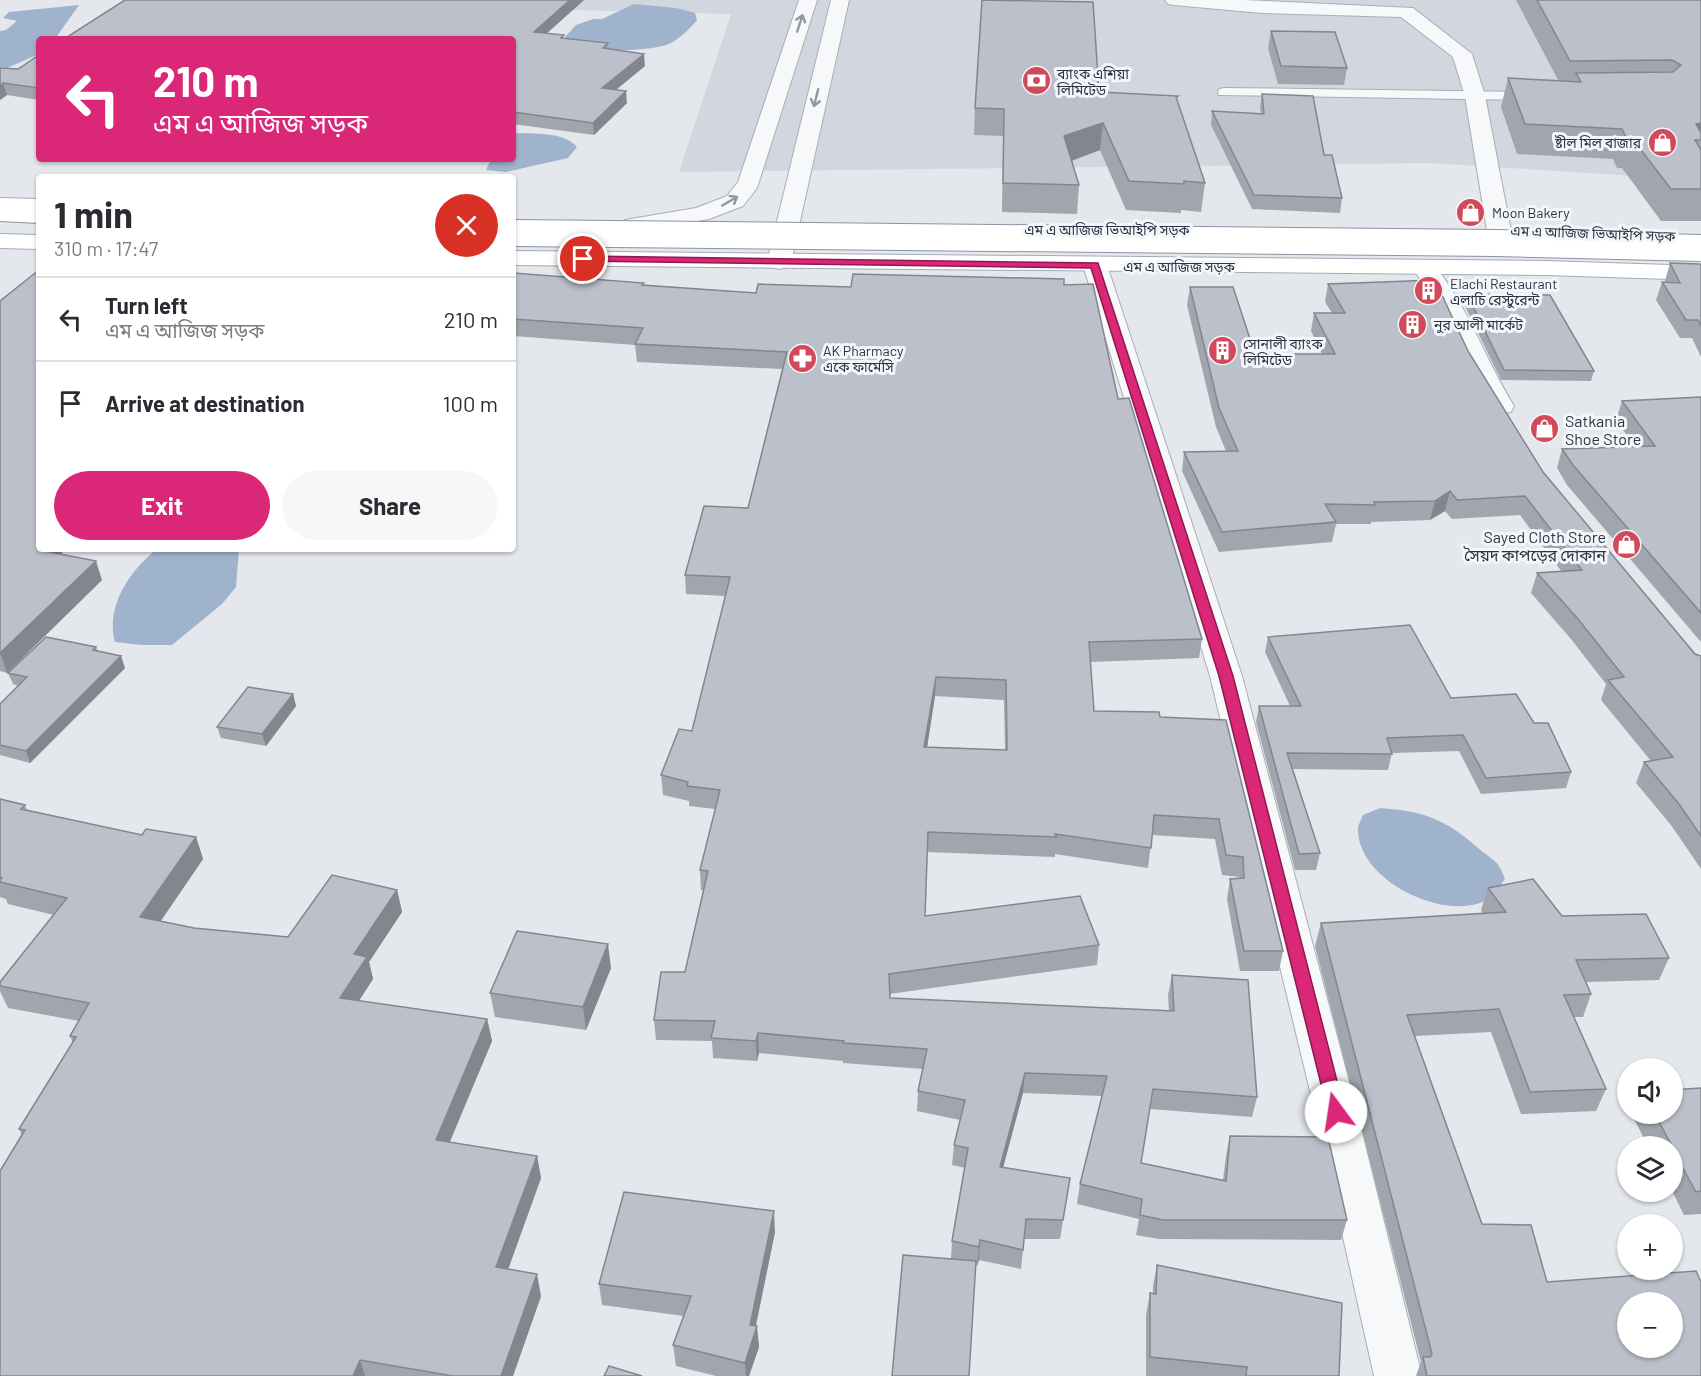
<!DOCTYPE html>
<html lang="en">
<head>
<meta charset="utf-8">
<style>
	body { margin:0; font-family:Barlow,"Noto Sans Bengali",sans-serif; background:#f7f7f7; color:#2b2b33; height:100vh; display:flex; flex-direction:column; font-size:22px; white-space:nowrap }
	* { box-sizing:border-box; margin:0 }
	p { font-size:20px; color:#7c7c81 }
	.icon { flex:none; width:33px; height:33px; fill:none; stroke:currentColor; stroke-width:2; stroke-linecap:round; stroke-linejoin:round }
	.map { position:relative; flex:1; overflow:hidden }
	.drawer { position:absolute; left:36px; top:174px; width:480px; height:378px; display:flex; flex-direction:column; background:#fff; border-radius:6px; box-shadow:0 2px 4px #0004 }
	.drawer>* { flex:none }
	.top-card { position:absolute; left:36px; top:36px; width:480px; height:126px; border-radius:6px; box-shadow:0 2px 4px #0004; background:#db2777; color:#fff; overflow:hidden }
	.fabs { position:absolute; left:1617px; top:1058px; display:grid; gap:12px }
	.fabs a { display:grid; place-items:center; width:66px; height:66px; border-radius:50%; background:#fff; box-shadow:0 2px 4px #0004; font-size:30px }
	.pin { position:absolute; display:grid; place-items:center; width:51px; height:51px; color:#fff; margin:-26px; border:3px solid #fff; border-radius:50%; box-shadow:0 2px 6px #0007 }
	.me { position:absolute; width:66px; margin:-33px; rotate:346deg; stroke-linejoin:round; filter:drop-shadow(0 0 4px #0008) }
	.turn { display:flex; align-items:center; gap:21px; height:126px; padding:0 18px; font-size:27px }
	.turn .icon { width:78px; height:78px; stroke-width:2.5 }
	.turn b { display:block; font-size:42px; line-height:51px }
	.round { display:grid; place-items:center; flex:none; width:63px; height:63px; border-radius:32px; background:#f7f7f7 }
	.head { display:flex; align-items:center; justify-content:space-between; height:102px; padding:0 18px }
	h1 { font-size:36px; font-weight:700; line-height:45px }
	.action { display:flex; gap:12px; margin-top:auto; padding:12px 18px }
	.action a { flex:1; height:69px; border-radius:36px; background:#db2777; color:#fff; font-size:24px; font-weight:700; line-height:69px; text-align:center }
	.action a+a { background:#f7f7f7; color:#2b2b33 }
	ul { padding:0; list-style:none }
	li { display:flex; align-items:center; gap:18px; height:84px; padding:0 18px; border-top:2px solid #e1e1e2 }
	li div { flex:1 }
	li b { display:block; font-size:22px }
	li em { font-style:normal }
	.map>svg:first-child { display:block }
	.built { fill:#d2d6de }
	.water { fill:#9fb4cc }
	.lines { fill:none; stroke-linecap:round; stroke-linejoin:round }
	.service-casing { stroke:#a9aeb7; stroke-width:2 }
	.minor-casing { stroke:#a9aeb7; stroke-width:2 }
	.primary-casing { stroke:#a3abb8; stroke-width:2 }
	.trunk-casing { stroke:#8b94a3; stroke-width:2 }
	.service { fill:#f7f8fa; fill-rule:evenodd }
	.minor { fill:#f7f8fa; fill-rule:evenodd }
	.primary { fill:#fff; fill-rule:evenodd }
	.trunk { fill:#fff; fill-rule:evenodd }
	.trunk-bridge-casing { stroke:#8b94a3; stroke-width:28; stroke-linecap:butt }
	.trunk-bridge { stroke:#fff; stroke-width:26 }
	.wall { fill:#a1a5ae; fill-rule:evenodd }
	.shaded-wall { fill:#83868d }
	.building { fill:#bbc0ca; stroke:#83868d; stroke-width:1.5; fill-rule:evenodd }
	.oneway { stroke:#9196a0 }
	.route { fill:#db2777; stroke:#8e194d; stroke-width:1.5 }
	.labels { text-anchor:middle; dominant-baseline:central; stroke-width:6; stroke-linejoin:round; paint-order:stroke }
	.far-poi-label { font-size:14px; fill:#2b3445; stroke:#f4f6f9; text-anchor:start }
	.far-street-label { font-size:14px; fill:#2b3445; stroke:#f4f6f9 }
	.poi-label { font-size:16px; fill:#2b3445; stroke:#f4f6f9; text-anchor:start }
</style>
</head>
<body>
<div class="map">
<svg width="1701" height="1376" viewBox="0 0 1701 1376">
	<rect width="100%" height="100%" fill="#e4e7ec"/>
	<path class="built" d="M190,0H1701V180L1430,163L679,172L731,14Z"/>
	<path class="water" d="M634,4L676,8L695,13L697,20C690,29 679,39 669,44C650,52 577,55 565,37L576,25L593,19H602Z
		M79,5L55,39H39V54L7,68L0,67V31L6,30L17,21L3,18L9,12Z
		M513,133C533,134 563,131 577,147L568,158L506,172L486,170L490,161L488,159H513Z
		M157,549H239L236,587L222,604L172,645H142L115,642C105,607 130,570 157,549Z
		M1380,808C1424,811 1445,819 1478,848C1493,861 1498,859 1505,879C1500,885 1494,897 1487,900C1445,922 1361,882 1358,832C1357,827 1361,820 1363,815Z"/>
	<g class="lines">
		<defs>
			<path id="service" d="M1224,88L1532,92L1538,96L1532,100L1219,95L1218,92L1219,89Z"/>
			<path id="minor" d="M799,0H817L757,188L743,206L709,219L633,232L625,230L621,225L625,220L696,208L727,196L738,182Z
				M831,0H849L791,262L787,267L779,269L771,267L767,262Z
				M1165,0H1243L1413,8L1472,54L1485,96L1511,231L1507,236L1499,238L1491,236L1487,231L1465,96L1453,57L1401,17L1262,13L1174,5L1168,4Z
				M1095,258L1103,260L1107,265L1242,676L1357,1112L1422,1376H1374L1315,1112L1210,676L1083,265L1087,260Z
				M1424,260L1432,262C1468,306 1485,359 1514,406L1511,412L1501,414L1491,412L1469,375L1435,302L1412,267L1416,262Z"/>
			<path id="primary" d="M0,198L39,199V213L0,212Z
				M0,234L39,235V249L0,248Z
				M513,251L1546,261L1701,266V280L1546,275L513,265Z"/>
			<path id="trunk" d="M0,207L39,209V223L0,221Z"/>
		</defs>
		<use href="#service" class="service-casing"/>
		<use href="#minor" class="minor-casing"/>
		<use href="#primary" class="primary-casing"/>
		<use href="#trunk" class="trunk-casing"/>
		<use href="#service" class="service"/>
		<use href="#minor" class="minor"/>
		<use href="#primary" class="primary"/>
		<use href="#trunk" class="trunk"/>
		<defs>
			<path id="trunk-bridge" d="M513,233L1496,243L1701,248"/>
		</defs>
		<use href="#trunk-bridge" class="trunk-bridge-casing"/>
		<use href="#trunk-bridge" class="trunk-bridge"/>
	</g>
	<path class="wall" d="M125,0H584L546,33L565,39L608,43V49L645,66L616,90L627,103L594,135L513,124V39Z
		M1516,0H1701V221H1661L1622,168H1617L1613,159L1517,154L1501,107L1508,78L1558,80Z
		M1271,31L1347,68L1344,85L1278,84L1268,48Z
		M39,55V100L7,95L0,100V68L18,69Z
		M1099,92L1178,96L1177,100L1205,183L1201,212L1181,210V213L1126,210L1100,150L1072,161L1079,185L1077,214L1002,212L1003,136L974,135L975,108Z
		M1262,94L1324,155L1342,198L1340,213L1252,209L1211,125L1212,111L1261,114L1260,107Z
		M1670,263L1701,266V357L1692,338H1680L1656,300L1662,282H1665V281Z
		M513,273L644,285L756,293L851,287L1064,285L1118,399L1202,639L1199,658L1090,662L1094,711L1160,717L1226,720L1283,951L1279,971H1240L1227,899L1230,879L1239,878V877L1222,875L1215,839L1152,835L1148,868L1055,854V857L927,852L925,916L1099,945L1097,965L889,994L890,998L1169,1011L1168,995L1172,975L1257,1097L1252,1117L1150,1109L1141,1163L1223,1180L1226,1156L1230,1136L1347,1220L1341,1240L1159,1239L1136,1235L1139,1219L1077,1204L1080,1184L1102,1096L1023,1093L1003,1167L1070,1178L1060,1239H1024L1021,1269L979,1260L977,1266H976L951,1259L952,1241L965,1168L952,1165L954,1145L960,1120L917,1111L918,1091L923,1069L843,1063V1061L759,1053L757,1061L713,1058L712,1041L656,1040L654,1020L685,972L703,890H701L700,870L715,809L689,806V801L663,795L661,775L692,731L726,596L686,594L685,575L748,508L782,369L637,362L635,345L513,336ZM935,696L1004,700L1005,750L927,747Z
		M1328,284L1468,351L1543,472L1695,654L1701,656V869L1671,825L1636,783L1644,762L1651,761L1601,700L1606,684L1571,639L1531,593L1537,573L1562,572L1520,515L1452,519L1445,511L1430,520L1371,522V524H1336L1332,542L1219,552L1182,471L1184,452L1226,451L1216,427L1187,305L1190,287L1255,354H1322L1311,331L1314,313H1332L1325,302Z
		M1467,294L1594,371L1591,381L1501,380L1464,304Z
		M0,301L39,549H66L60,554L102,580L7,673L0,671Z
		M1701,397V642L1567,485L1557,468L1562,449L1635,447L1616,420L1622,401Z
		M1268,637L1451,698L1534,723L1571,772L1566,788L1481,794L1459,751L1392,753L1388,770L1293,769L1320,853L1316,870H1295L1256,722L1259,706H1290L1265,652Z
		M96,647L98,651L125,668L30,763L0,755V704L18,686L13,684L8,673Z
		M293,694L296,706L266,746L221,738L217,727Z
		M0,799L25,805L27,810L142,835L196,837L203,859L161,921L194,928L288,937L397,890L402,912L369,962L373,979L359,1001L487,1019L492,1041L450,1142L537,1156L541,1178L508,1269L541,1296L513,1376H0L22,1135L19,1129L73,1043L70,1036L79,1021L8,1008L0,991V982L54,915L8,904L6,899L0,897Z
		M1488,888L1669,958L1659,980L1586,982L1591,994L1583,1017H1574L1606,1089L1596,1111L1521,1114L1491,1032L1415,1036L1482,1224L1547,1282L1701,1376H1416L1421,1362L1315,946L1321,923L1483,914L1481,910Z
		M611,968L586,1030L495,1017L490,993Z
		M1701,1088V1214L1684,1215L1672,1191V1146H1648L1633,1117L1634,1113H1672Z
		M775,1232L756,1326L759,1347L749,1376H716L676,1366L673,1345L684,1316L602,1305L599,1284Z
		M1157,1265L1339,1376H1146V1315L1150,1293L1153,1294V1286Z"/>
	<path class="shaded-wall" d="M570,0H584L535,44L534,32Z
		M644,54L645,66L603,100L602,88Z
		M3,83L7,95L0,100V86Z
		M626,91L627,103L594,135L593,123Z
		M1103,123L1100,150L1062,164L1064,136Z
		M1701,123V140L1696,124Z
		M1450,491L1445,511L1430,520L1435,501Z
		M41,549H66L46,569L39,550Z
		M96,561L102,580L7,673L0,653Z
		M121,656L125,668L30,763L26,751Z
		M936,677L935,696L924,767V747Z
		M293,694L296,706L266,746L262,734Z
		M196,837L203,859L148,939L140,917Z
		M397,890L402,912L369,962L373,979L346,1020L340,998L354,954Z
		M608,944L611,968L586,1030L583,1007Z
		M487,1019L492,1041L441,1162L436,1140Z
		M758,1033L759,1053L757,1061L756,1041Z
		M1025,1073L1023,1093L998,1187L1000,1167Z
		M537,1156L541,1178L501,1289L496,1267Z
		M774,1211L775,1232L753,1338L757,1326L759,1347L749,1376H746L745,1363L750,1325Z
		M980,1240L979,1260L977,1266L979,1247Z
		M537,1274L541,1296L513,1376H501Z
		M360,1360L365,1376H353Z"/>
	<path class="building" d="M125,0H570L534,32L564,35L561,38L608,43L603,48L644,54L602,88L626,91L593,123L513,112V39H64Z
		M982,0L1093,2L1099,92L1178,96L1176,97L1205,183L1184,181V184L1129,181L1103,123L1064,136L1079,185L1003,183L1004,109L975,108Z
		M1537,0H1701V123L1696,124L1701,133V140H1695L1701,150V189H1671L1631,137H1626L1622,129L1525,124L1508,78L1581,82L1576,73L1673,72L1681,65L1672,60L1570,61Z
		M1271,31L1335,32L1347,68L1281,66Z
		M39,55V88L3,83L0,86V68L18,69Z
		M1262,94L1313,96L1324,155H1332L1342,198L1254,195L1212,111L1264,114Z
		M1670,263L1700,264L1701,266V326L1698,320H1686L1662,282L1680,283Z
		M39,270V549H41L39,550L96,561L0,653V301Z
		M513,273L644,283L642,285L756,293L758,284L851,287L853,274L1064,279V285L1093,284L1118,399L1129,398L1202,639L1089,642L1094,711L1159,712L1160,717L1226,720L1283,951H1244L1230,879L1244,878L1243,857L1226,855L1219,819L1154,815L1151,848L1055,834L1057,837L928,832L925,916L1080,896L1099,945L889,974L890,998L1174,1011L1172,975L1248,980L1257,1097L1153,1089L1141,1163L1226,1181L1230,1136L1328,1137L1347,1220H1163L1140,1215L1142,1199L1080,1184L1107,1076L1025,1073L1000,1167L1070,1178L1063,1220L1026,1219L1023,1250L980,1240L979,1247L952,1241L968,1148L954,1145L965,1100L918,1091L927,1049L843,1043L844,1041L758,1033L756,1041L711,1038L715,1021L654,1020L661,972H685L708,871L700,870L720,790L687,786L688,782L661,775L679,729L692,731L730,577L685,575L704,506L748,508L787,352L635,344L643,328L513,319ZM936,677L1006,680L1007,750L924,747Z
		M1435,280L1468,351L1543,472L1695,654L1701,656V836L1679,804L1644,762L1673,757L1608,680L1624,677L1578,619L1537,573L1582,570L1525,496L1457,500L1450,491L1435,501L1374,502L1375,505L1325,504L1336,522L1222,532L1184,452L1238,451L1219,408L1190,287H1233L1255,354H1335L1314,313H1345L1328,284Z
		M1467,294L1550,295L1594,371L1504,370Z
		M1701,397V613L1573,465L1562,449L1655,446L1622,401Z
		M1410,625L1451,698L1516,694L1534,723H1548L1571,772L1486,778L1463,735L1387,738L1392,754L1287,753L1320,853L1299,854L1259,706H1301L1268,637Z
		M46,637L96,647L93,650L121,656L26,751L0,745V704L27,677L8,673Z
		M248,687L293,694L262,734L217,727Z
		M0,799L25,805L21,809L142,835L146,829L196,837L140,917L194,928L288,937L332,875L397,890L354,954L367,957L340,998L487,1019L436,1140L537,1156L496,1267L537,1274L501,1376H453L360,1360L353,1376H0V1171L25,1130L19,1129L76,1037L70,1036L89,1003L0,986V982L67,898L0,882V880L2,878L0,877Z
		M1533,879L1562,916L1646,914L1669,958L1576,960L1591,994L1564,995L1606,1089L1530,1092L1499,1009L1407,1015L1482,1224L1531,1225L1547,1282L1696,1271L1701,1282V1376H1427L1423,1357H1430L1432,1354L1321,923L1506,912L1488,888ZM1628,1302H1672V1347H1628Z
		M517,931L608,944L583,1007L490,993Z
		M1701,1088V1191L1696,1192L1672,1148V1146L1654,1113H1672V1090Z
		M624,1192L774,1211L750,1325L757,1326L745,1363L673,1345L691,1296L599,1284Z
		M903,1255L976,1261L969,1376H892Z
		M1157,1265L1342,1303L1339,1376H1246L1247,1367L1150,1357V1293L1156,1294Z
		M609,1366L642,1376H604Z"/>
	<defs><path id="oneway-shaft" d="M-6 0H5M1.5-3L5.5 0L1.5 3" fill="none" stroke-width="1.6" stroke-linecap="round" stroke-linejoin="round" transform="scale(1.5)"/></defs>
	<g class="oneway">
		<use href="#oneway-shaft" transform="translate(800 23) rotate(-72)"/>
		<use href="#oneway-shaft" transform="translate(816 98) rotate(104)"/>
		<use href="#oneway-shaft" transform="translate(730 201) rotate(-30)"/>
	</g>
	<path class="route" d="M583,256L1098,263L1233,676L1345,1112L1343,1117L1336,1119L1330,1117L1328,1112L1219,676L1091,268L579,261L578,259Z"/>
	<defs>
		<symbol id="bank-disc" viewBox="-11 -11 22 22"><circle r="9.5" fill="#d1495b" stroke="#f4f6f9"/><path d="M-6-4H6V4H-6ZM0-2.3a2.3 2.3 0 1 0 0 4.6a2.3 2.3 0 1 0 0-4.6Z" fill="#fff"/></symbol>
		<symbol id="shop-disc" viewBox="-11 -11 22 22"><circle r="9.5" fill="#d1495b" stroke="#f4f6f9"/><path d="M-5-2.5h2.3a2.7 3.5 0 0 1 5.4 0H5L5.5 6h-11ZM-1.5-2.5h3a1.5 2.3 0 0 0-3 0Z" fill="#fff"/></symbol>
		<symbol id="building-disc" viewBox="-11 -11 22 22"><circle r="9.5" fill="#d1495b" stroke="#f4f6f9"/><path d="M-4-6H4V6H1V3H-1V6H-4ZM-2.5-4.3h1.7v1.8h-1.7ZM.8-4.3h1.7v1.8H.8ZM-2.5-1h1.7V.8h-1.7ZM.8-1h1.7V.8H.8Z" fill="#fff"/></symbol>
		<symbol id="pharmacy-disc" viewBox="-11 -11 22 22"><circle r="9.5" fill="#d1495b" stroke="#f4f6f9"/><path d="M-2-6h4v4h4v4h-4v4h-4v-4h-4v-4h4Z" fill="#fff"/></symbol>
	</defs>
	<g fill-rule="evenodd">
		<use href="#bank-disc" x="1020" y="64" width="33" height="33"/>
		<use href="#shop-disc" x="1646" y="126" width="33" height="33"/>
		<use href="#shop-disc" x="1454" y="196" width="33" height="33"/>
		<use href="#building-disc" x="1412" y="274" width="33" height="33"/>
		<use href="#building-disc" x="1396" y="308" width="33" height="33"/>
		<use href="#building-disc" x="1206" y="334" width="33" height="33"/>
		<use href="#pharmacy-disc" x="786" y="342" width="33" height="33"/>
		<use href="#shop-disc" x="1528" y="412" width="33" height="33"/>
		<use href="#shop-disc" x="1610" y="528" width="33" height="33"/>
	</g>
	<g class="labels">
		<g class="far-poi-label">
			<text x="1057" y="73">ব্যাংক এশিয়া<tspan x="1057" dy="16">লিমিটেড</tspan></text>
			<text x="1641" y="142" text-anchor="end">ষ্টীল মিল বাজার</text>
			<text x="1492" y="212">Moon Bakery</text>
			<text x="1450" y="283">Elachi Restaurant<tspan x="1450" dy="16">এলাচ‌ি র‌েস্টুর‌েন্ট</tspan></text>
			<text x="1434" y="324">নুর আলী মার্কেট</text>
			<text x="1243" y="343">সোনালী ব্যাংক<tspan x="1243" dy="16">লিমিটেড</tspan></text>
			<text x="823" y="350">AK Pharmacy<tspan x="823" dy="16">একে ফার্মেসি</tspan></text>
		</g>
		<g class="far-street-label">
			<text x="1107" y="229">এম এ আজিজ ভিআইপি সড়ক</text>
			<text transform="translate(1593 233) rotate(2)">এম এ আজিজ ভিআইপি সড়ক</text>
			<text x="1179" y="266">এম এ আজিজ সড়ক</text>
		</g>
		<g class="poi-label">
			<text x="1565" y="420">Satkania<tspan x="1565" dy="18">Shoe Store</tspan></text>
			<text x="1606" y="536" text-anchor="end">Sayed Cloth Store<tspan x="1606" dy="18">সৈয়দ কাপড়ের দোকান</tspan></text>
		</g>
	</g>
</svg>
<div class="fabs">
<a><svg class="icon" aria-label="sound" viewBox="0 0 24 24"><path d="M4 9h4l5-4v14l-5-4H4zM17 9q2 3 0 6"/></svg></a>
<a><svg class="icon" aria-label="layers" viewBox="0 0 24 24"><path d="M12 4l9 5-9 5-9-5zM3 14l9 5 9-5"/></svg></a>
<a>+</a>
<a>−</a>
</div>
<div class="pin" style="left:583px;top:259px;background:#d93025"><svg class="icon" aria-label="arrive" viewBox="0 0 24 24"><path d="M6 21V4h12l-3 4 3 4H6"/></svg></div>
<svg class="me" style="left:1336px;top:1112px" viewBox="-20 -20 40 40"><circle r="19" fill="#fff"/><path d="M0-13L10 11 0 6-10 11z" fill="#db2777"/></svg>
<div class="top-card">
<div class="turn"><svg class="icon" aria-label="left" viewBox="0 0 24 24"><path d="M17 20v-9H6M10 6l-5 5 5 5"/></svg><div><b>210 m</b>এম এ আজিজ সড়ক</div></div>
</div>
<section class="drawer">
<div class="head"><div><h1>1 min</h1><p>310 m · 17:47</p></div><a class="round" style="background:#d93025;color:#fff"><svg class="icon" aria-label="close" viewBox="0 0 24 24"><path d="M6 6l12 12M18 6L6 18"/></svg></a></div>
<ul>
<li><svg class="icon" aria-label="left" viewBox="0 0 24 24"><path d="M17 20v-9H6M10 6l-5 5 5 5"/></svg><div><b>Turn left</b><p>এম এ আজিজ সড়ক</p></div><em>210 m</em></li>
<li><svg class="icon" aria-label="arrive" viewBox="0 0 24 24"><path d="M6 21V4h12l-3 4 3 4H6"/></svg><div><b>Arrive at destination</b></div><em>100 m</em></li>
</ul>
<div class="action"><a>Exit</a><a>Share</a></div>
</section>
</div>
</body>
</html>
